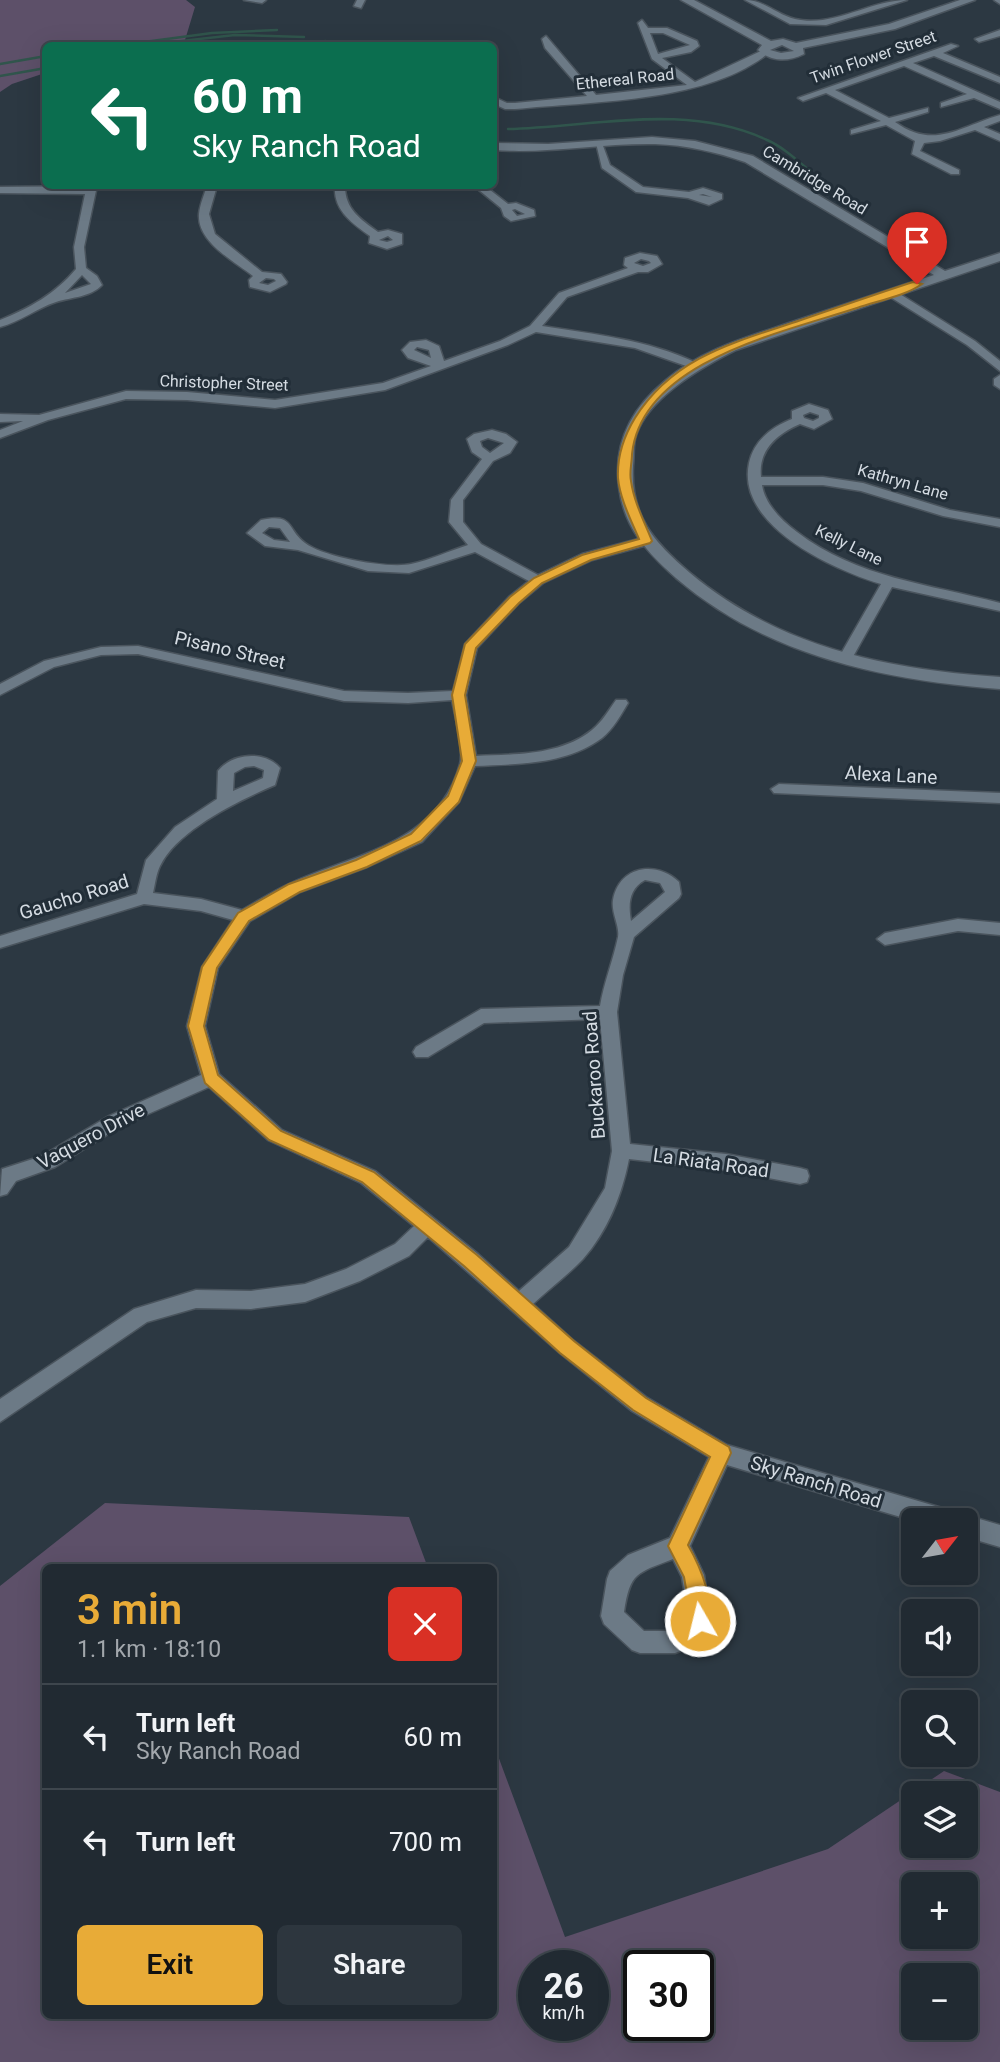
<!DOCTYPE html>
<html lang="en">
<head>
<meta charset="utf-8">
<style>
	body { margin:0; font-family:Roboto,sans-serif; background:#2d363e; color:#f1f3f6; height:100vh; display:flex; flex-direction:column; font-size:26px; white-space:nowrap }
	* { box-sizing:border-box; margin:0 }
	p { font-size:23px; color:#a2a7ac }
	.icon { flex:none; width:38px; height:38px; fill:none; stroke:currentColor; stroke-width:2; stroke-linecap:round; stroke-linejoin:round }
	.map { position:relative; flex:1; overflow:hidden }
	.sheet { position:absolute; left:42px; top:1564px; width:455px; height:455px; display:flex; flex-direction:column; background:#212a32; border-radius:10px; box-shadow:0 7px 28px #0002,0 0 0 2px #3e464d }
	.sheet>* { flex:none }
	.top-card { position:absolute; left:42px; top:42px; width:455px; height:147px; border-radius:10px; box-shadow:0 7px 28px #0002,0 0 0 2px #3e464d; background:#0b6e4f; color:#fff; overflow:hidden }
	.needle { width:46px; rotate:59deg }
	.fabs { position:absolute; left:901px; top:1508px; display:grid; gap:14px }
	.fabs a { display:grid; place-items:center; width:77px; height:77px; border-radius:10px; background:#212a32; box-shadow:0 7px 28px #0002,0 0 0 2px #3e464d; font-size:35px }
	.speed { position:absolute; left:518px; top:1950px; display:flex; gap:14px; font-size:35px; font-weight:700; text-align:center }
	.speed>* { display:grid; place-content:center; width:91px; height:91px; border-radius:50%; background:#212a32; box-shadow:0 7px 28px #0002,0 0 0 2px #3e464d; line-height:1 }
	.speed small { font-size:18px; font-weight:400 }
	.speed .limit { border:4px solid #111; border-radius:10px; background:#fff; color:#111 }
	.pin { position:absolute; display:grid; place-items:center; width:60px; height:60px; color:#fff; margin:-72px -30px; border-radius:50% 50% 50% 0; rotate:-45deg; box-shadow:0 0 7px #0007 }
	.pin .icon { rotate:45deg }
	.me { position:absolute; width:77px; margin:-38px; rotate:352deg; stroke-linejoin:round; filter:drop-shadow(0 0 5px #0008) }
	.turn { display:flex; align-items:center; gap:24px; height:147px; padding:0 35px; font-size:32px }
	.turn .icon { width:91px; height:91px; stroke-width:2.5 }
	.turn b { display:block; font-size:49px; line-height:60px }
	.round { display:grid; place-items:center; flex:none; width:74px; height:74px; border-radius:10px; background:#2d363e }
	.head { display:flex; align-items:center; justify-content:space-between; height:119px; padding:0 35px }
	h1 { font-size:42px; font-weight:600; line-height:52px; color:#e8ab37 }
	.action { display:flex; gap:14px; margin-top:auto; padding:14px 35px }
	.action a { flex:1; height:80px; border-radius:10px; background:#e8ab37; color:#111; font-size:28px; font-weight:600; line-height:80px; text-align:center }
	.action a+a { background:#2d363e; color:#f1f3f6 }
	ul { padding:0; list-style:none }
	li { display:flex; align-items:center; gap:21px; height:105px; padding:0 35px; border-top:2px solid #3e464d }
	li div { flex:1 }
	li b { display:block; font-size:26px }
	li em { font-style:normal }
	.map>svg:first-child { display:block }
	.green { fill:#5d5069; fill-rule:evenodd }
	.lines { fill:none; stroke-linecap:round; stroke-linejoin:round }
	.stream { stroke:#30554c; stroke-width:2.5 }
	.street-casing { stroke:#4a545d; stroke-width:3 }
	.secondary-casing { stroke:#4a545d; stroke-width:3 }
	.street { fill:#6c7a86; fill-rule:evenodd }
	.secondary { fill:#6c7a86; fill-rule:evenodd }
	.route { fill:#e8ab37; stroke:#976f24; stroke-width:2 }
	.labels { text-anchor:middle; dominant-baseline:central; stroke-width:6; stroke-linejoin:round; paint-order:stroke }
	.far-street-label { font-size:16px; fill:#d5dce3; stroke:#222e38 }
	.street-label { font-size:19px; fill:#d5dce3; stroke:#222e38 }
</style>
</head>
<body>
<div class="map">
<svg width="1000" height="2062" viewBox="0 0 1000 2062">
	<rect width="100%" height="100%" fill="#2c3842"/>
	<path class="green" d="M0,0H186L195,7L185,40L155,46H46L45,73L12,84L0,92Z
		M105,1503L409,1517L428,1568H46V2016H494V1745L565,1937L828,1849L944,1771L1000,1792V2062H0V1586ZM914,1794H966V1846H914ZM914,1885H966V1937H914ZM534,1965H593V2025H534ZM639,1965H698V2025H639ZM914,1976H966V2028H914Z"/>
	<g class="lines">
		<path class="stream" d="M325,41L339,46
			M114,46L212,33L277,30
			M137,46L235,35L304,37
			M0,64L46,56
			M0,76L46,68
			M508,129C593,127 686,102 767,140C783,147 797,160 810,171"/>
		<defs>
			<path id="street" d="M244,0H266L262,3Z
				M357,0H365L361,8L354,6Z
				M745,0C764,0 777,15 795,19C833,28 870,0 907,0L826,25L790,24Z
				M642,20L648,28H667L697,41L699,46L691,52L662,58L695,82L763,50L770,52C708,103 593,101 515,109H505L494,104V97L507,103H515L587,96L545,48L542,39L546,36L596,95L687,85L652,59L638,23ZM650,33H663L690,45L658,54Z
				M1000,30V36L979,42L975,39Z
				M448,43L468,46H444Z
				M951,44L958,46L943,53L1000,77V83L934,56L913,63L1000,102V109L974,98L941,107V103L967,94L904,66L835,90L889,118L928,108V112L895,122C934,150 959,127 1000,115V121L984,127L1000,134V141L975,130L940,141L924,143L920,151L959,170V174H951L912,154L915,141L886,125L851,134V130L881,121L826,93L803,101L798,98Z
				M596,143H602L610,165L643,187L689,192L703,188L722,194V199L709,205L688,198L636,192L602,168ZM703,194L712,197L699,195Z
				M87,186H97L84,247L86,268L97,276L102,285C91,297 72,297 56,302C37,308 20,322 0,327V320C30,308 55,294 76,269L74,247L85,194L0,193V187ZM82,275L91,284L65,293Z
				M207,186H217L209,214L215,234L262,272L281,274L287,282L286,284L270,292L250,287L249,280L253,276C234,261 197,242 199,214C200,204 204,195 207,186ZM266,278L274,279L276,281L268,285L259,283Z
				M335,186H345C345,209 360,219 378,232L388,230L402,234V244L387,249L369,243L370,236C352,223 333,210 335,186ZM388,236L393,240L387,242L379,240Z
				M474,186H485L508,204L516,203L534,210L535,216L511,221L504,216L501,208ZM515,209L525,214L517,216L512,210Z
				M640,253L657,256L662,264L648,272H638L567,297L542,326C595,334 648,340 697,363V367H689L635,348L536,332L508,345L385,390L275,408L187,400L126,399L48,420L0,438V430L23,421L0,422V414L39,415L126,391L187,392L275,400L383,383L431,366L408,358L402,350L410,342L426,340L439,346L444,361L500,341L530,326L559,293L628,268L624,265L625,258ZM641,259L649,261L651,263L643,266L634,263ZM417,347L429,350L431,358L414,350Z
				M887,291H895L975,341L1000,361V371L967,345L887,295Z
				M1000,375V389L994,385V379Z
				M809,404L828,410L832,419L814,429L800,424C777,434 758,450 761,477H823L863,483L950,510L1000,519V527L943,516L861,491L823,485H762C765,504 781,520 797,532C857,578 929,584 1000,603V611L892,587L850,662H840L838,659L881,584C831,569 736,525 749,463C754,440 772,427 792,419V411ZM810,412L819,415V418L813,421L804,418L803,415Z
				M492,430L506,434L517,442L510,453L493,461L463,500V522L481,544L538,575L582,554L646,537L653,541L651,544L592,560L543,583L519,603L477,648L466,695L476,756C514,754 560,756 592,730C602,722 609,710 616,700H626L628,703C621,715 613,729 602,738C566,765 517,764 475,766L459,802L422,842L367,867L300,892L250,921L218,968L205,1026L219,1074L282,1130L375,1171L478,1254L519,1291L569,1247L605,1188L612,1151L600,1019L484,1023L428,1057H416L413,1052L416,1047L481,1009L600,1006C604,982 613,961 618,937C620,926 611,913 613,900C619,866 656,860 679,882L681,894L679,898L634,937L623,975L617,1012L630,1144L726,1154L800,1168L807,1170L809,1176L807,1182L800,1184L726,1170L629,1159C622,1195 607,1232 583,1259C568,1275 549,1289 533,1304L574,1341L646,1397L727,1445L949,1510L957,1514L959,1518L966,1515L1000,1525V1547L966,1537V1521H914L727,1465L690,1546L704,1575L711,1621L708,1629L683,1650L675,1653H640L632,1650L604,1624L601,1616L607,1579L610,1571L628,1555L670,1538L709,1457L632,1411L560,1353L428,1237L409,1256L360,1281L305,1302L251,1309L196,1308L147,1322L0,1422V1399L134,1309L196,1290L251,1291L305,1284L346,1269L395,1244L414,1226L361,1183L268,1140L209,1087L121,1126L55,1167L16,1181L7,1194L0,1196L2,1169L42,1156L109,1116L201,1075L187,1026L202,967L233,920L201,911L144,904L0,948V936L137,894L146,860L175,827L217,799L218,771C232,753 265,750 280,768L275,785C240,800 177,830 160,866C156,874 155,885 153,893L201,899L242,910C257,902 273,891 289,884C353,854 439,844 460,764C464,750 455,716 452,700L408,703L344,701L138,654L101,655L54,667L0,695V684L44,661L101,647L138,646L344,691L408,693L453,691L465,644L509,597L529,581L475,552L409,573L368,571L298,550L265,546L247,533L261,520C295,513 286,529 305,543C323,557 388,569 411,564C430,560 449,551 468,545L449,522L451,500L482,459L472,452L467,439L474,434ZM488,438L504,443L490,453L482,447L480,441ZM269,527L280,528L290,542L274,540L262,533ZM254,766L264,770L263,778L233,791L234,773L245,767ZM645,880L660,883L665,892L631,921C628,904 629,889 645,880ZM673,1559L682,1577L688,1616L671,1631H644L624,1612C630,1572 637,1573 673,1559Z
				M779,784L1000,793V803L774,793L771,789Z
				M958,919L1000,923V935L958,931L885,945L877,939L885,933Z"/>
			<path id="secondary" d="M681,0H694L771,41L783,39L796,43L889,24L960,0H975L895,29L803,48L804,54C788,62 771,62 758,50L762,45ZM782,45L794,51L781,53L770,50Z
				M994,0H1000V4Z
				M652,137L695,141L753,156L945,271L1000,253V261L736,350C702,367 645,399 635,439C633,448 634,457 633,466C630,516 654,542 690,573C778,647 888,670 1000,677V689C883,680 767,656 676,578C647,552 624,528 619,487C613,443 631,409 665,381C703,348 752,336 798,320C843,305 888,290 934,275L745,162C716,152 686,145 655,144C601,143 548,154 494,150V143L548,144Z"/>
		</defs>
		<use href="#street" class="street-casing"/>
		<use href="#secondary" class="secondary-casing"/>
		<use href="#street" class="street"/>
		<use href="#secondary" class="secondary"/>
	</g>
	<path class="route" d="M913,282L922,284C905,296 877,301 857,308C784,332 642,361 632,454C632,463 629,472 631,481C634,502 644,521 652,541L650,543L591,560L542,583L519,603L476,648L465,695L476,761L459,802L421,841L367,867L300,892L249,921L217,968L204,1026L218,1075L281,1131L374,1172L477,1255L574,1341L646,1398L729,1447L731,1453L688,1545C700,1566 717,1605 707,1628L700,1631L693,1628L684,1577L668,1546L710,1457L633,1410L560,1353L464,1266L362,1182L269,1140L205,1083L188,1026L202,967L238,913L289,884L356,860L411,834L448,796L462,761L452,695L465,644L510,597L534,578L582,555L639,539C631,520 620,499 618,478C617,456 624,436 635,418C674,356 736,342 801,320C839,307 876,294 913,282Z"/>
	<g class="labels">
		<g class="far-street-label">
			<text transform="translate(873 57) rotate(-19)">Twin Flower Street</text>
			<text transform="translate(625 79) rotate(-6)">Ethereal Road</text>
			<text transform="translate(815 180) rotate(31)">Cambridge Road</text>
			<text transform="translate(224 383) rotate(2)">Christopher Street</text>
			<text transform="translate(903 482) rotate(16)">Kathryn Lane</text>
			<text transform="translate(849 545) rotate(26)">Kelly Lane</text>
		</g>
		<g class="street-label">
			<text transform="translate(230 650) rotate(13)">Pisano Street</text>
			<text transform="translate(891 775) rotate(3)">Alexa Lane</text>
			<text transform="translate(74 897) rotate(-17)">Gaucho Road</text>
			<text transform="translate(594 1075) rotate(-94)">Buckaroo Road</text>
			<text transform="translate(91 1136) rotate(-28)">Vaquero Drive</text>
			<text transform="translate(711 1163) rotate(8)">La Riata Road</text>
			<text transform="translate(816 1482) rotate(17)">Sky Ranch Road</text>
		</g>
	</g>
</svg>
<div class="fabs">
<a><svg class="needle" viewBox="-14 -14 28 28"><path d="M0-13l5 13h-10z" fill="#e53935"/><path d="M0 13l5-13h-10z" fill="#a2a7ac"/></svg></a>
<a><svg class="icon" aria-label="sound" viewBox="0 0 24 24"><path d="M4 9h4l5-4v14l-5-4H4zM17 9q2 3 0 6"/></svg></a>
<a><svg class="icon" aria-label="search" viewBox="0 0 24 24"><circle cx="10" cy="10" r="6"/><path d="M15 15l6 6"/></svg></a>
<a><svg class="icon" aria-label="layers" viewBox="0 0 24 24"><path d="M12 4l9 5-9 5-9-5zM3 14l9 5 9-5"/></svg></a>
<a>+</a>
<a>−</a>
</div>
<div class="speed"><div>26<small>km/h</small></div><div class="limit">30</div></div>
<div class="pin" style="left:917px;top:284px;background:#d93025"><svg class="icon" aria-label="arrive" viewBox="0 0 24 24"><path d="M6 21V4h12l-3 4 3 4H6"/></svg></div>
<svg class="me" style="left:700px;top:1621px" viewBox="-20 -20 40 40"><circle r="17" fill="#e8ab37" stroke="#fff" stroke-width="3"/><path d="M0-11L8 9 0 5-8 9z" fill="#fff"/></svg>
<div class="top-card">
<div class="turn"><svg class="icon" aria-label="left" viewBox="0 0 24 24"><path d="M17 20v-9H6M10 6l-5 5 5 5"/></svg><div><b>60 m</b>Sky Ranch Road</div></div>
</div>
<section class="sheet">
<div class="head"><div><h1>3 min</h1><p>1.1 km · 18:10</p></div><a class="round" style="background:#d93025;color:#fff"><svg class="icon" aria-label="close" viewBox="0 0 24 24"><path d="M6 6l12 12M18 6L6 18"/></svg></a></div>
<ul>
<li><svg class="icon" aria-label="left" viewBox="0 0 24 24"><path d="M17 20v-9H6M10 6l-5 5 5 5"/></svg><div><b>Turn left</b><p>Sky Ranch Road</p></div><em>60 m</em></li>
<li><svg class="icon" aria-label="left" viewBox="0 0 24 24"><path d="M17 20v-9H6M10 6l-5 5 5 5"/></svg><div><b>Turn left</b></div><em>700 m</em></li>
</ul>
<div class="action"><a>Exit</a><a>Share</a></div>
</section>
</div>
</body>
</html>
